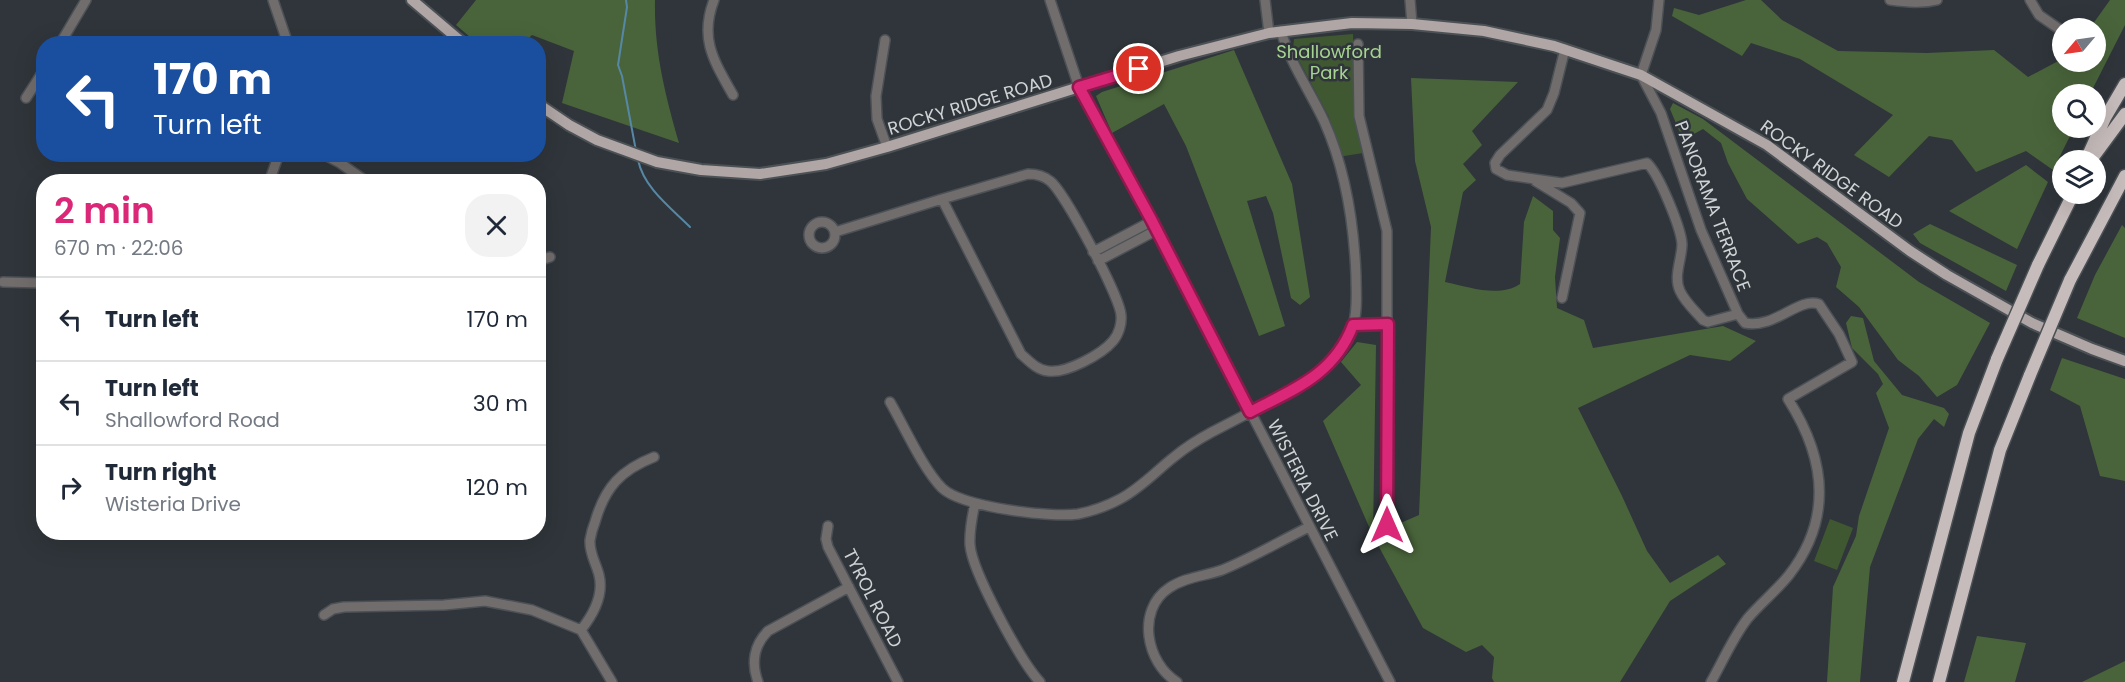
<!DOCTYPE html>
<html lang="en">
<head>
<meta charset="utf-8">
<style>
	body { margin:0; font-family:Poppins,sans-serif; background:#f2f2f3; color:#1f2937; height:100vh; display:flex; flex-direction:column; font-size:22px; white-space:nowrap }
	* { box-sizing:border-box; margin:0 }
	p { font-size:20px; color:#747a83 }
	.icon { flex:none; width:33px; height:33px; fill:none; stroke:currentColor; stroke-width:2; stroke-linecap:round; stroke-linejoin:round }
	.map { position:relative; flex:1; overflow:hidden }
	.side { position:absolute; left:36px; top:174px; width:510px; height:366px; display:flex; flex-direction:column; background:#fff; border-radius:24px; box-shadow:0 6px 24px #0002 }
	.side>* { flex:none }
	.guide { position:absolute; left:36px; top:36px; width:510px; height:126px; border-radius:24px; box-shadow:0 6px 24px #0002; background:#1a4fa0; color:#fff; overflow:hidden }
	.needle { width:39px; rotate:241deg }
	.controls { position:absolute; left:2052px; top:18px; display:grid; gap:12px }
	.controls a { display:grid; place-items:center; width:54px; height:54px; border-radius:50%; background:#fff; box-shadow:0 6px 24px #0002; font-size:30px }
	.pin { position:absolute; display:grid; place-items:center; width:51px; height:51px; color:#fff; margin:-26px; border:3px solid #fff; border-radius:50%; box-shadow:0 2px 6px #0007 }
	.me { position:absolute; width:66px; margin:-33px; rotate:0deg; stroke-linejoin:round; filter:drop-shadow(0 0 4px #0008) }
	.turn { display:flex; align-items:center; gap:21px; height:126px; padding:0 18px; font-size:27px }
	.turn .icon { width:78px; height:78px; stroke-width:2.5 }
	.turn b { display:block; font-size:42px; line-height:51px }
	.round { display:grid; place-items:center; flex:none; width:63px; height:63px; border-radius:24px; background:#f2f2f3 }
	.headline { display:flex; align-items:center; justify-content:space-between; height:102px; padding:0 18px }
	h1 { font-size:36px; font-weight:600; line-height:45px; color:#db2777 }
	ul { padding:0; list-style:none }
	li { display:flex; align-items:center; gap:18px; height:84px; padding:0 18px; border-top:2px solid #e0e1e3 }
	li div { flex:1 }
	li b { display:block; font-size:22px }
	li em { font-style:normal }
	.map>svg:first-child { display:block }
	.green { fill:#3f5832 }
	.forest { fill:#49643b }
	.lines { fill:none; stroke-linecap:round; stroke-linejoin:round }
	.stream { stroke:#5688a6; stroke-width:2 }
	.minor-casing { stroke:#4c5156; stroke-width:12 }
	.major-casing { stroke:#4c5156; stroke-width:14 }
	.highway-casing { stroke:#4c5156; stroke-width:15 }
	.minor { stroke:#726d6d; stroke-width:9 }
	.major { stroke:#afa6a5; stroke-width:10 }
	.highway { stroke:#c6bcbb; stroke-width:12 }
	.highway-bridge-casing { stroke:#4c5156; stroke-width:15; stroke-linecap:butt }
	.highway-bridge { stroke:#c6bcbb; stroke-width:12 }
	.route-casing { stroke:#8e194d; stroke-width:15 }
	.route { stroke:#db2777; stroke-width:10 }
	.labels { text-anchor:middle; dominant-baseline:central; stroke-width:5; stroke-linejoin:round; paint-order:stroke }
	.park-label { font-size:18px; fill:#a7d391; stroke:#2f353a }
	.street-label { font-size:18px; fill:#cfd3d6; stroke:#2f353a }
</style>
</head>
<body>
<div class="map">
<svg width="2125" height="682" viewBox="0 0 2125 682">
	<rect width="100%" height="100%" fill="#2f353a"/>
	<path class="green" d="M1353,34L1355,114L1363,153L1338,157L1329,117L1293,49L1294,39Z
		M1830,519L1853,528L1837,570L1814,561Z"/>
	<path class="forest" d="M476,0H655C654,51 665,94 679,143L562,103L574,51L532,35L523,43H477L456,25Z
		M1746,0H1761L1782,20L1838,51L1927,53L1994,50L2028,77L2062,59V62H2096V28H2090L2110,0H2125V25L2090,94H2062V128H2074L2053,170L2026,151L1976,172L1952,140L1929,136L1889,177L1854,155L1893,115L1800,59L1751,43L1742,56L1672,16L1674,8L1699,15Z
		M1234,50L1292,184L1310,297L1300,305L1291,298L1273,213L1266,196L1247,201L1285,326L1259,336L1186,146L1164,104L1112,133L1096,96L1102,92Z
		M1411,78L1518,82L1472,131L1482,145L1463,164L1476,180L1463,192L1445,282C1469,287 1499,298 1520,284L1524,222L1533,196L1553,211V230L1560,238L1555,277L1557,308L1584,320L1593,348L1723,326L1756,341L1730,361L1690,355L1578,408L1622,496L1647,551L1670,583L1718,555L1726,564L1670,601L1620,682H1494L1492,678L1494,657L1482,645L1466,652L1423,628L1373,536L1323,421L1361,385L1341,362L1357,342L1376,345L1373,535L1419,515L1431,227L1415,161Z
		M1673,103L1703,119L1919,282L1990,323L1957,385L1937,397L1919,376L1898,360L1859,307L1836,287L1841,267L1827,243L1817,237L1798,244L1747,199L1728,163L1721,143L1703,129L1683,140L1670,109Z
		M2026,165L2048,182L2017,249L1949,211Z
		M1930,224L2017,265L2006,291L1920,243L1913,234Z
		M2122,225L2125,228V338L2077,318L2095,275Z
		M1851,316L1863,318L1874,361L1902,395L1944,408L1949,414L1944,427L1934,419L1918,439L1870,567L1860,682H1827L1833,587L1856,536L1859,516L1889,428L1876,393L1883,384L1878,374L1852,348L1846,323Z
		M2062,358L2125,379V481L2100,476L2080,406L2050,390Z
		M1977,636L2026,643L2015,682H1964Z
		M2125,661V682H2082Z"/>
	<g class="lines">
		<path class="stream" d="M626,0L627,7L618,65L622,76L636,151
			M638,160C644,188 670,207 690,227"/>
		<defs>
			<path id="minor" d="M273,0L288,44
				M714,0C699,39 714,61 733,95
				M1050,0L1079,87L1152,221L1390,682
				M1265,0L1269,33
				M1410,0L1412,24
				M1659,0L1656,30L1641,75L1661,113L1701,230L1738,314L1745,323C1775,329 1798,297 1819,304L1839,334L1852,362L1788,399C1825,457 1834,517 1789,575C1777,590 1761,603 1748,618C1733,637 1723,661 1711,682
				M1890,0C1906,2 1922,4 1937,0
				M2030,0L2039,15L2062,31
				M885,40L876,96L877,119L887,147
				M60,44L86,0
				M1358,44L1359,116L1387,231V525
				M1565,49L1554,93L1547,110L1500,155L1495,163L1496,169L1507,175L1562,183L1647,163C1659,174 1681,228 1682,244C1682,259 1673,276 1680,291C1685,302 1695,311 1703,320L1708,322L1738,314
				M26,98L44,70
				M323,154L340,163L367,182
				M1028,174C1036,174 1044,176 1050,181C1064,191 1120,297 1121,315C1122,323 1119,334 1113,341C1102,354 1066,374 1048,371C1037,370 1029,361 1021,354L942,199Z
				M195,180L197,182
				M1535,181L1571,203L1580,213L1562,298
				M269,182L279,154
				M809 235a13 13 0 1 1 26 0a13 13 0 1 1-26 0Z
				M835,232L942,199
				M1093,252L1152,221
				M538,261L550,257
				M1098,261L1157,230
				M3,282L44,283
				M1353,325L1388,324
				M890,402C904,426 923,469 942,488C962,507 1050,518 1078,514C1093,511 1107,506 1120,499C1141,488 1156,471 1174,457C1186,447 1199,439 1212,432C1231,422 1249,413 1268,403C1303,385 1341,367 1353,326C1358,310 1356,292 1356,276C1354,224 1346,170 1324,121C1310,91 1290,63 1281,31
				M975,503C972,517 969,531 970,545C972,571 1021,662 1040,682
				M828,526L826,539L828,547L898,682
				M324,615L333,609L344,607L444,605L485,601L532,610L581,630L612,682
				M581,630C593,615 604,595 599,575C596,563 589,553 590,540C591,534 593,527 595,522C605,487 621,470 654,457
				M758,682C751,663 754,645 768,631L849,587
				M1177,682C1146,663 1136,610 1169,588C1185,577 1205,576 1222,570C1252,558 1280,541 1309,527"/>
			<path id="major" d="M412,0L464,44
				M538,104L569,125L597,140L657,162L701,170L760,174L826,164L887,147L1179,56L1269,33L1352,23L1412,24L1484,31L1554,46L1641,75L1767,145L1910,251L1947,275L2032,323L2092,349L2125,361"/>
			<path id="highway" d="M2094,156L2125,114
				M2086,160L2105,118L2125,84
				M2038,265L2073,194
				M2070,280L2125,176
				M1903,682L1969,433L1997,359
				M1939,682L2000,450L2030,375"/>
		</defs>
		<use href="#minor" class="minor-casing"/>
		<use href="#major" class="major-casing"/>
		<use href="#highway" class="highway-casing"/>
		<use href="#minor" class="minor"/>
		<use href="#major" class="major"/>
		<use href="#highway" class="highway"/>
		<defs>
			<path id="highway-bridge" d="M1997,359L2038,265
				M2030,375L2070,280"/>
		</defs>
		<use href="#highway-bridge" class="highway-bridge-casing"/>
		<use href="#highway-bridge" class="highway-bridge"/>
	</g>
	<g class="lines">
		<defs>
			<path id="route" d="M1139,69L1079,87L1152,221L1250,412C1294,389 1334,375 1353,325L1388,324L1387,525"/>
		</defs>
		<use href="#route" class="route-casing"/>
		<use href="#route" class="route"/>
	</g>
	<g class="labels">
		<g class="park-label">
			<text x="1329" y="51">Shallowford<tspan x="1329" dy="21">Park</tspan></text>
		</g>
		<g class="street-label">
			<text transform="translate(970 104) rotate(-17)">ROCKY RIDGE ROAD</text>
			<text transform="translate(1832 174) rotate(36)">ROCKY RIDGE ROAD</text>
			<text transform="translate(1713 206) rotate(69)">PANORAMA TERRACE</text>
			<text transform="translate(1303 480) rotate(63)">WISTERIA DRIVE</text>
			<text transform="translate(873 598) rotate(63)">TYROL ROAD</text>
		</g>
	</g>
</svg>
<div class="controls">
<a><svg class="needle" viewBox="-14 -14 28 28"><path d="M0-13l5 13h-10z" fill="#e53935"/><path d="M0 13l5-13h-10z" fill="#747a83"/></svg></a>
<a><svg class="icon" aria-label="search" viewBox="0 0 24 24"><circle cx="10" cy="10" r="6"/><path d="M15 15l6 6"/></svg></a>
<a><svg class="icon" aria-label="layers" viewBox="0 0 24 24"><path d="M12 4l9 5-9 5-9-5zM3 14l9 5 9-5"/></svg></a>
</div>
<div class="pin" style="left:1139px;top:69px;background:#d93025"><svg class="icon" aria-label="arrive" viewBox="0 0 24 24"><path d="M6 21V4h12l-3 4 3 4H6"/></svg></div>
<svg class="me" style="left:1387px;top:525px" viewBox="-20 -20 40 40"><path d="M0-17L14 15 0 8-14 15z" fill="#db2777" stroke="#fff" stroke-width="4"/></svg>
<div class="guide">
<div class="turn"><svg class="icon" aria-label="left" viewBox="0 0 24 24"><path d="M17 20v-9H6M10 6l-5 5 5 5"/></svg><div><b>170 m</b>Turn left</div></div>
</div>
<section class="side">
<div class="headline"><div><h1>2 min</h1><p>670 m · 22:06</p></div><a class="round"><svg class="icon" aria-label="close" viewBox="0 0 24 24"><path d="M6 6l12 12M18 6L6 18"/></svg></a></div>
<ul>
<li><svg class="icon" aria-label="left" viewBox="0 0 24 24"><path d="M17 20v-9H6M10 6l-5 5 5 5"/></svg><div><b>Turn left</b></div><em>170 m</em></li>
<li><svg class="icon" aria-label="left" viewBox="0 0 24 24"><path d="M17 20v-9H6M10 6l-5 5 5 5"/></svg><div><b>Turn left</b><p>Shallowford Road</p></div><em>30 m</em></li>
<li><svg class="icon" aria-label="right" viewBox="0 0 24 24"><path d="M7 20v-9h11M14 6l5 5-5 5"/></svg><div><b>Turn right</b><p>Wisteria Drive</p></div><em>120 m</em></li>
</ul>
</section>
</div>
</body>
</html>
